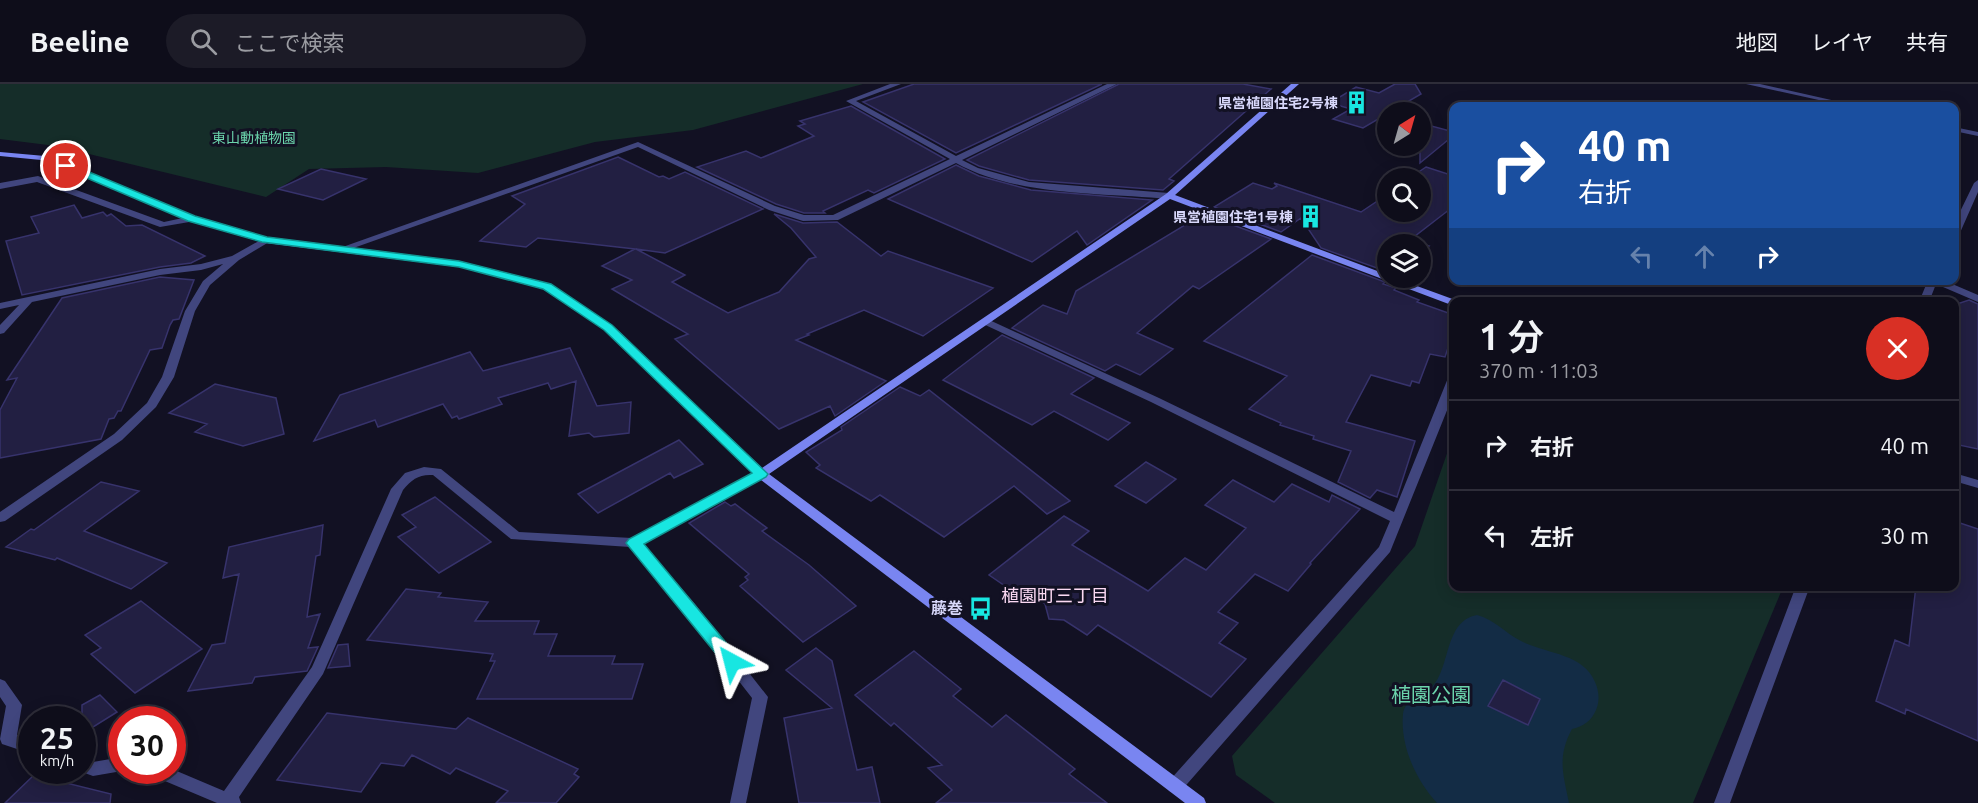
<!DOCTYPE html>
<html lang="ja">
<head>
<meta charset="utf-8">
<style>
	body { margin:0; font-family:Ubuntu,"Noto Sans JP",sans-serif; background:#1c1b27; color:#f1f3f6; height:100vh; display:flex; flex-direction:column; font-size:22px; white-space:nowrap }
	* { box-sizing:border-box; margin:0 }
	p { font-size:20px; color:#9b9ca2 }
	.icon { flex:none; width:33px; height:33px; fill:none; stroke:currentColor; stroke-width:2; stroke-linecap:round; stroke-linejoin:round }
	.map { position:relative; flex:1; overflow:hidden }
	.drawer { position:absolute; left:1449px; top:213px; width:510px; height:294px; display:flex; flex-direction:column; background:#0e0d1a; border-radius:12px; box-shadow:0 3px 15px #0003,0 0 0 2px #2e2d39 }
	.drawer>* { flex:none }
	.banner { position:absolute; left:1449px; top:18px; width:510px; height:183px; border-radius:12px; box-shadow:0 3px 15px #0003,0 0 0 2px #2e2d39; background:#1a4fa0; color:#fff; overflow:hidden }
	.needle { width:39px; rotate:37deg }
	.buttons { position:absolute; left:1377px; top:18px; display:grid; gap:12px }
	.buttons a { display:grid; place-items:center; width:54px; height:54px; border-radius:50%; background:#0e0d1a; box-shadow:0 3px 15px #0003,0 0 0 2px #2e2d39; font-size:30px }
	.speed { position:absolute; left:18px; top:622px; display:flex; gap:12px; font-size:30px; font-weight:700; text-align:center }
	.speed>* { display:grid; place-content:center; width:78px; height:78px; border-radius:50%; background:#0e0d1a; box-shadow:0 3px 15px #0003,0 0 0 2px #2e2d39; line-height:1 }
	.speed small { font-size:15px; font-weight:400 }
	.speed .limit { border:9px solid #d22; background:#fff; color:#111 }
	.pin { position:absolute; display:grid; place-items:center; width:51px; height:51px; color:#fff; margin:-26px; border:3px solid #fff; border-radius:50%; box-shadow:0 2px 6px #0007 }
	.me { position:absolute; width:66px; margin:-33px; rotate:322deg; stroke-linejoin:round; filter:drop-shadow(0 0 4px #0008) }
	.turn { display:flex; align-items:center; gap:21px; height:126px; padding:0 30px; font-size:27px }
	.turn .icon { width:78px; height:78px; stroke-width:2.5 }
	.turn b { display:block; font-size:42px; line-height:51px }
	.lanes { display:flex; align-items:center; height:57px; padding:0 30px; background:#0003; justify-content:center; gap:30px; direction:ltr }
	.lanes .off { opacity:.35 }
	.round { display:grid; place-items:center; flex:none; width:63px; height:63px; border-radius:32px; background:#1c1b27 }
	.summary { display:flex; align-items:center; justify-content:space-between; height:102px; padding:0 30px }
	h1 { font-size:36px; font-weight:600; line-height:45px }
	ul { padding:0; list-style:none }
	li { display:flex; align-items:center; gap:18px; height:90px; padding:0 30px; border-top:2px solid #2e2d39 }
	li div { flex:1 }
	li b { display:block; font-size:22px }
	li em { font-style:normal }
	header { display:flex; align-items:center; gap:36px; box-sizing:border-box; height:84px; padding:0 30px; background:#0e0d1a; border-bottom:2px solid #2e2d39 }
	header strong { font-size:28px }
	nav { display:flex; gap:33px; margin-inline-start:auto; font-size:21px }
	.search { width:420px; height:54px; background:#1c1b27; display:flex; align-items:center; gap:15px; box-sizing:border-box; padding:0 21px; border-radius:33px; color:#9b9ca2; font-size:22px }
	.map>svg:first-child { display:block }
	.green { fill:#152d29 }
	.water { fill:#132c45 }
	.building { fill:#221f42; stroke:#37336c; stroke-width:1.5 }
	.lines { fill:none; stroke-linecap:round; stroke-linejoin:round }
	.street { fill:#41467e; fill-rule:evenodd }
	.secondary { fill:#7985f1; fill-rule:evenodd }
	.route { fill:#18e6e1; stroke:#109692; stroke-width:1.5 }
	.labels { text-anchor:middle; dominant-baseline:central; stroke-width:6; stroke-linejoin:round; paint-order:stroke }
	.far-poi-label { font-size:14px; font-weight:bold; fill:#d8d8fb; stroke:#121123; text-anchor:end }
	.far-park-label { font-size:14px; fill:#6bd4ac; stroke:#121123 }
	.poi-label { font-size:16px; font-weight:bold; fill:#d8d8fb; stroke:#121123; text-anchor:end }
	.neighbourhood-label { font-size:18px; fill:#fbd9f3; stroke:#121123 }
	.near-park-label { font-size:20px; fill:#6bd4ac; stroke:#121123 }
</style>
</head>
<body>
<header>
<strong>Beeline</strong>
<div class="search"><svg class="icon" aria-label="search" viewBox="0 0 24 24"><circle cx="10" cy="10" r="6"/><path d="M15 15l6 6"/></svg>ここで検索</div>
<nav><a>地図</a><a>レイヤ</a><a>共有</a></nav>
</header>
<div class="map">
<svg width="1978" height="719" viewBox="0 0 1978 719">
	<rect width="100%" height="100%" fill="#121123"/>
	<path class="green" d="M0,0H863L693,46L595,58L478,89L386,83L309,85L266,113L56,62L0,55Z
		M1453,352L1454,502L1783,503L1693,719H1275L1236,691L1232,672L1415,462Z"/>
	<path class="water" d="M1477,531C1494,535 1505,549 1521,557C1546,570 1583,569 1595,598C1599,607 1600,617 1596,626C1592,636 1583,643 1572,645C1557,673 1563,689 1569,719H1437C1416,696 1400,662 1403,630C1405,614 1423,613 1432,603C1451,583 1444,537 1477,531Z"/>
	<path class="building" d="M914,0H1102L956,69L863,18Z
		M1119,0H1243L1271,5L1169,95L1174,97L1163,106L1029,96L979,82L967,76Z
		M1395,0H1415L1421,10L1363,44L1333,35L1351,25L1330,19L1356,3L1379,9Z
		M851,22L945,75L874,109L868,106L823,127L825,129H804L776,120L697,83L746,67L761,74L814,52L798,42L805,40L800,37Z
		M1420,39L1454,48V51L1420,79Z
		M618,73L659,93L663,92L669,95L685,88L763,125L665,169L636,165L685,191L672,198L728,229L779,208L809,175L816,173L791,144L774,130L803,139L837,138L881,172L888,167L993,204L923,252L864,226L807,250L809,251L796,256L886,297L835,332L830,322L779,345L675,255L688,250L612,205L632,196L602,182L635,165L538,154L526,163L480,157L525,120L512,112Z
		M956,81L979,92L1031,106L1152,116L1087,161L1077,147L1032,178L888,115Z
		M1426,83L1454,92V122L1410,156L1429,162L1420,169V160H1388V188L1321,164L1301,134L1281,148L1214,123L1253,99L1272,105L1277,102L1274,99L1361,128L1388,110V128H1420V94H1410Z
		M321,85L366,95L323,116L278,105Z
		M74,121L82,134L103,128L107,132L111,130L126,142L142,141L205,172L191,179L160,183L22,211L6,157L39,149L31,133Z
		M1203,130L1271,155L1199,205L1193,202L1137,249L1173,265L1140,291L1116,280L1105,287L1012,244L1043,221L1067,230L1076,207Z
		M1312,171L1385,198L1383,200L1396,204L1394,206L1419,216L1417,218L1454,231V246L1445,273L1430,270L1419,299L1412,297L1410,302L1371,291L1346,338L1415,357L1397,413L1377,406L1370,414L1338,398L1351,367L1313,355L1314,352L1280,341L1281,339L1249,325L1287,292L1204,257Z
		M160,193L194,196L179,235L173,236L170,241L162,264L150,266L121,327H118L114,334L109,335L101,355L0,374V326L17,294L7,296L62,214Z
		M1969,216L1978,220V365L1954,360V221Z
		M1002,251L1094,294L1071,310L1130,339L1108,356L1054,327L1032,341L943,296Z
		M570,264L597,322L631,318L629,349L594,353L589,349L569,352L576,297L551,305L548,299L498,314L502,320L459,335L457,332L452,334L443,320L378,343L375,336L314,357L340,311L470,268L483,287Z
		M215,300L276,314L284,350L243,362L195,348L207,340L169,329Z
		M900,303L920,312L929,306L1070,417L1047,430L1014,402L944,453L880,411L871,417L816,384L820,381L806,368L842,346L841,343Z
		M679,356L703,380L674,394L670,389L598,429L578,410Z
		M1146,378L1176,395L1146,419L1115,402Z
		M1233,396L1274,418L1292,400L1329,418L1332,411L1360,425L1310,479L1311,480L1288,507L1255,490L1218,528L1238,539L1219,559L1246,575L1211,613L1098,541L1087,551L1064,536L1049,535L1045,520L1020,503L1014,508L989,491L1064,432L1089,447L1072,461L1148,507L1185,474L1206,486L1246,444L1205,421Z
		M101,398L139,407L84,447L167,479L131,505L57,474L55,476L6,463L31,445L34,446Z
		M435,413L491,458L439,489L398,453L416,443L402,431Z
		M725,418L731,422L735,420L767,444L762,447L809,481L856,522L803,558L740,502L748,496L745,493L749,490L689,439Z
		M1954,437L1978,445V657L1906,625L1905,630L1876,617L1895,556L1909,562L1916,502H1954Z
		M323,441L320,471L316,472L307,533L320,530L308,564L318,563L307,587L255,593L252,599L188,607L212,561L225,559L239,490L223,494L229,463Z
		M406,505L441,509L438,513L488,518L475,537H539L534,550H557L548,572H615L612,580H643L632,615H477L495,577H490L493,570L367,556Z
		M141,517L202,565L135,609L91,570L101,564L85,551Z
		M348,560L350,582L328,584L338,561Z
		M816,564L832,577L857,686L872,683L880,719H799L784,634L832,624L786,586Z
		M914,567L961,605L953,612L992,643L1006,631L1075,685L1069,690L1107,719H936L952,706L928,684L942,681L894,639L891,642L855,611Z
		M1503,596L1540,615L1528,641L1488,622Z
		M100,611L117,628L82,650V621Z
		M327,629L456,645L468,634L578,685L574,690L579,693L556,719H496L508,707L456,684L450,690L412,671L404,682L381,679L361,708L277,696Z
		M34,691L111,710L110,719H5Z"/>
	<g class="lines">
		<path class="street" d="M890,0H901L856,17L956,72L1107,0H1117L962,76L978,84L1029,98L1169,109L1173,112L1169,115C1102,109 1015,112 956,79L838,136L803,137L769,126L638,63L345,167L342,168L337,165L638,58L775,122L804,131H833L950,75L846,17Z
			M1746,0H1760L1858,22H1846Z
			M1954,43L1978,48V52L1954,47Z
			M38,92L164,138L192,132L196,135L195,137L160,143L37,98L0,105V99Z
			M1978,96V108L1959,151L1954,154V140L1974,99Z
			M266,153L269,154V158L239,176L210,201L195,227L174,293L156,323L122,356L5,437L0,438V428L114,350L147,319L162,293L185,227L203,197L223,180L201,186L160,191L32,218L4,249L0,250V241L19,221L0,225V219L160,185L201,180L232,172Z
			M1928,196H1943L1978,211V218L1936,200L1929,218H1919Z
			M985,234L1159,314L1394,428L1448,294L1454,291V309L1390,468L1181,707L1175,709L1169,707L1167,702L1169,697L1379,463L1390,437L1151,318L981,239L980,237Z
			M424,383L441,385L519,448L632,454L757,387H765L767,390L765,393L643,460L695,520L768,613L746,719H730L752,614L685,528L630,463L511,455L433,391C419,390 412,395 403,406L323,590L239,713L241,719H217L153,692L151,687H172V685L224,707L312,583L391,405L405,389Z
			M1954,389L1978,396V404L1954,397Z
			M1796,502H1810L1730,719H1714Z
			M0,595L5,597L22,621L17,651L32,656V670L2,660L0,655L6,622L0,613Z
			M122,673V687L93,692L79,687H82V674L93,678Z"/>
		<path class="secondary" d="M1291,0H1299L1175,111L1388,191V194H1395L1458,217L1454,218V222L1170,115L769,390L1204,714L1206,719H1185L757,393L604,245L544,205L459,183L266,159L189,137L63,84L41,76L0,72V68L45,72L69,80L195,133L267,153L459,177L550,201L612,241L762,384L1166,110Z"/>
	</g>
	<path class="route" d="M63,80H70L195,132L267,153L459,177L551,200L612,241L768,390L766,393L644,460L738,573L741,578L738,582L732,584L726,582L626,459L629,455L752,389L604,246L543,205L459,183L262,158L188,137L63,84Z"/>
	<defs>
		<symbol id="building-bare" viewBox="-9 -9 18 18"><path d="M-4-6H4V6H1V3H-1V6H-4ZM-2.5-4.3h1.7v1.8h-1.7ZM.8-4.3h1.7v1.8H.8ZM-2.5-1h1.7V.8h-1.7ZM.8-1h1.7V.8H.8Z" fill="#18e6e1" stroke="#121123" stroke-width="2.5" paint-order="stroke"/></symbol>
		<symbol id="bus-bare" viewBox="-9 -9 18 18"><path d="M-5-6H5V4H4V6H2V4H-2V6H-4V4H-5ZM-3.5-4V0h7V-4ZM-3.5 1.2v1.5H-2V1.2ZM2 1.2v1.5H3.5V1.2Z" fill="#18e6e1" stroke="#121123" stroke-width="2.5" paint-order="stroke"/></symbol>
	</defs>
	<g fill-rule="evenodd">
		<use href="#building-bare" x="1340" y="2" width="33" height="33"/>
		<use href="#building-bare" x="1294" y="116" width="33" height="33"/>
		<use href="#bus-bare" x="964" y="508" width="33" height="33"/>
	</g>
	<g class="labels">
		<g class="far-poi-label">
			<text x="1338" y="19">県営植園住宅2号棟</text>
			<text x="1293" y="133">県営植園住宅1号棟</text>
		</g>
		<g class="far-park-label">
			<text x="254" y="54">東山動植物園</text>
		</g>
		<g class="poi-label">
			<text x="963" y="524">藤巻</text>
		</g>
		<g class="neighbourhood-label">
			<text x="1055" y="511">植園町三丁目</text>
		</g>
		<g class="near-park-label">
			<text x="1431" y="610">植園公園</text>
		</g>
	</g>
</svg>
<div class="buttons">
<a><svg class="needle" viewBox="-14 -14 28 28"><path d="M0-13l5 13h-10z" fill="#e53935"/><path d="M0 13l5-13h-10z" fill="#9b9ca2"/></svg></a>
<a><svg class="icon" aria-label="search" viewBox="0 0 24 24"><circle cx="10" cy="10" r="6"/><path d="M15 15l6 6"/></svg></a>
<a><svg class="icon" aria-label="layers" viewBox="0 0 24 24"><path d="M12 4l9 5-9 5-9-5zM3 14l9 5 9-5"/></svg></a>
</div>
<div class="speed"><div>25<small>km/h</small></div><div class="limit">30</div></div>
<div class="pin" style="left:66px;top:82px;background:#d93025"><svg class="icon" aria-label="arrive" viewBox="0 0 24 24"><path d="M6 21V4h12l-3 4 3 4H6"/></svg></div>
<svg class="me" style="left:732px;top:578px" viewBox="-20 -20 40 40"><path d="M0-17L14 15 0 8-14 15z" fill="#18e6e1" stroke="#fff" stroke-width="4"/></svg>
<div class="banner">
<div class="turn"><svg class="icon" aria-label="right" viewBox="0 0 24 24"><path d="M7 20v-9h11M14 6l5 5-5 5"/></svg><div><b>40 m</b>右折</div></div>
<div class="lanes"><svg class="icon off" aria-label="left" viewBox="0 0 24 24"><path d="M17 20v-9H6M10 6l-5 5 5 5"/></svg><svg class="icon off" aria-label="ahead" viewBox="0 0 24 24"><path d="M12 20V5M6 11l6-6 6 6"/></svg><svg class="icon" aria-label="right" viewBox="0 0 24 24"><path d="M7 20v-9h11M14 6l5 5-5 5"/></svg></div>
</div>
<section class="drawer">
<div class="summary"><div><h1>1 分</h1><p>370 m · 11:03</p></div><a class="round" style="background:#d93025;color:#fff"><svg class="icon" aria-label="close" viewBox="0 0 24 24"><path d="M6 6l12 12M18 6L6 18"/></svg></a></div>
<ul>
<li><svg class="icon" aria-label="right" viewBox="0 0 24 24"><path d="M7 20v-9h11M14 6l5 5-5 5"/></svg><div><b>右折</b></div><em>40 m</em></li>
<li><svg class="icon" aria-label="left" viewBox="0 0 24 24"><path d="M17 20v-9H6M10 6l-5 5 5 5"/></svg><div><b>左折</b></div><em>30 m</em></li>
</ul>
</section>
</div>
</body>
</html>
